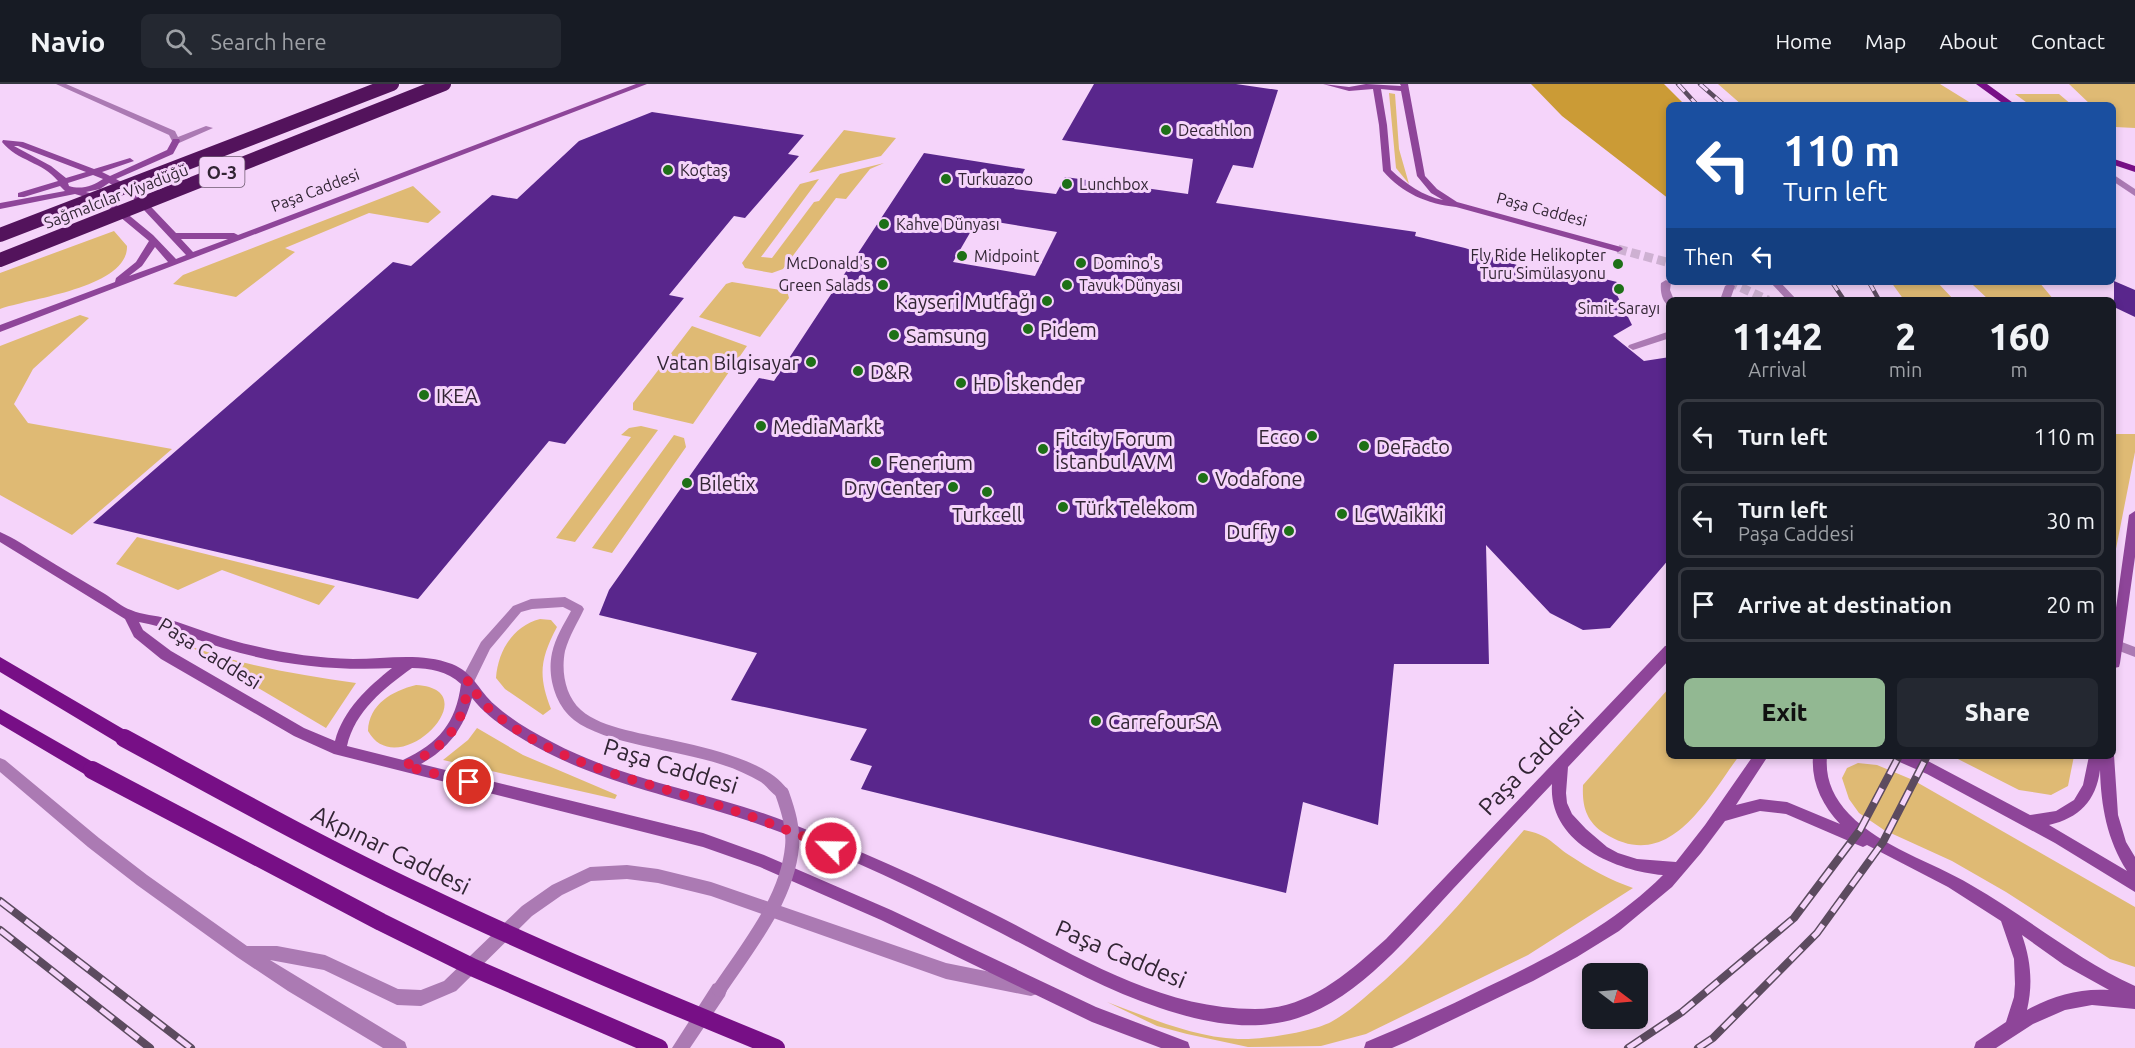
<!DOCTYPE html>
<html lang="en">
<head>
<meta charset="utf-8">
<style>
	body { margin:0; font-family:Ubuntu,sans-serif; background:#242831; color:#f1f3f6; height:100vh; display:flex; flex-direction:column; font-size:22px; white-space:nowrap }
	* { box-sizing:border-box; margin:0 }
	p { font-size:20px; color:#9ea1a6 }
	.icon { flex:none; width:33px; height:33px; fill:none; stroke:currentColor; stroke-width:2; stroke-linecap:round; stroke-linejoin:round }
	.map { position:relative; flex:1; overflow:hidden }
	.details { position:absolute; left:1666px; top:213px; width:450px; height:462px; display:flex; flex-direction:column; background:#171b24; border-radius:9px; box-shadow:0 3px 9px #0003 }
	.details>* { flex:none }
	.guide { position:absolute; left:1666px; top:18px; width:450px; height:183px; border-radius:9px; box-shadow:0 3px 9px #0003; background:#1a4fa0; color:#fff; overflow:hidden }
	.needle { width:39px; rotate:106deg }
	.fabs { position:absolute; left:1582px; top:879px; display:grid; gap:12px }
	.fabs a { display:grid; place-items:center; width:66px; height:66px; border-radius:9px; background:#171b24; box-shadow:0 3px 9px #0003; font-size:30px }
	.pin { position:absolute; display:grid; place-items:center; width:51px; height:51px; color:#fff; margin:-26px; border:3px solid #fff; border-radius:50%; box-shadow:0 2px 6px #0007 }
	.me { position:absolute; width:66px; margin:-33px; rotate:293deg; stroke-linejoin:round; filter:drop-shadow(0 0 4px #0008) }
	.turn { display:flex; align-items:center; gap:21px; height:126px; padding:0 18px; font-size:27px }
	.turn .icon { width:78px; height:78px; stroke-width:2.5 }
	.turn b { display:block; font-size:42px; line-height:51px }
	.then { display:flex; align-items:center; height:57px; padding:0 18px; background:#0003; gap:12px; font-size:22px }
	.eta { display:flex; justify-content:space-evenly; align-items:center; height:102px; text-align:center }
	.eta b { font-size:36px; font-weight:800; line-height:42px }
	.cta { display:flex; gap:12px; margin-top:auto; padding:12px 18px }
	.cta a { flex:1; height:69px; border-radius:9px; background:#92b892; color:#111; font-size:24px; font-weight:800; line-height:69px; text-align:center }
	.cta a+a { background:#242831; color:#f1f3f6 }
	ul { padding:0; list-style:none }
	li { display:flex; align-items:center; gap:18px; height:75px; margin:0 12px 9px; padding:0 6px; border:3px solid #363941; border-radius:9px }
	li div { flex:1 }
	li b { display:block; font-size:22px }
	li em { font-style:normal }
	header { display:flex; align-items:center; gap:36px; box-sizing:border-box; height:84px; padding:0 30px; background:#171b24; border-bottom:2px solid #363941 }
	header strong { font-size:28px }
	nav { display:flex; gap:33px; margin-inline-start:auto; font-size:21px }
	.search { width:420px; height:54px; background:#242831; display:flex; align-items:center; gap:15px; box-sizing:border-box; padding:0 21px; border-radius:9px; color:#9ea1a6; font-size:22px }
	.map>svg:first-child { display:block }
	.green { fill:#dfba74 }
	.forest { fill:#cb9b36 }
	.building { fill:#59268c; fill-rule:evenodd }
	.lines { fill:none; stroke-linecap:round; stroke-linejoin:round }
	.secondary-tunnel { stroke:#ceb1d2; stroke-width:9; stroke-dasharray:9 4.5; stroke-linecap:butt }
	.street { fill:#ab7ab3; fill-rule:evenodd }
	.secondary { fill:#8e4599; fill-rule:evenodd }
	.primary { fill:#770f86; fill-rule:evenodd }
	.rail-far1-casing { stroke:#5c4b5f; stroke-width:4.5 }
	.rail-casing { stroke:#5c4b5f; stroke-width:8 }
	.rail-far1 { stroke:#f5d4fa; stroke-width:3; stroke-dasharray:10; stroke-linecap:butt }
	.rail { stroke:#f5d4fa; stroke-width:5; stroke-dasharray:16; stroke-linecap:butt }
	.street-bridge { stroke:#ab7ab3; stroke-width:14 }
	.primary-bridge { stroke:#770f86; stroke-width:18 }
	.highway-bridge { stroke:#53135c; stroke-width:14 }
	.route { stroke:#e11d48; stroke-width:10; stroke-dasharray:0 18 }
	.poi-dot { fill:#1e7017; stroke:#f5d4fa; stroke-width:2 }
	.labels { text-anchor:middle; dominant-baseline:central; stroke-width:6; stroke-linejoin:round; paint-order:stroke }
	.far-poi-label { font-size:16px; fill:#322534; stroke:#f5d4fa; text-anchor:start }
	.far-street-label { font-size:16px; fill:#322534; stroke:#f5d4fa }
	.shield { fill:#f5d4fa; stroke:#6c5a6f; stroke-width:1.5 }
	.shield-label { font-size:18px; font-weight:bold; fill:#322534 }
	.poi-label { font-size:20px; fill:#322534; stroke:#f5d4fa; text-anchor:start }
	.street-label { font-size:20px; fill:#322534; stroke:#f5d4fa }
	.near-street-label { font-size:24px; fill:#322534; stroke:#f5d4fa }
</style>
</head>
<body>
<header>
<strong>Navio</strong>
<div class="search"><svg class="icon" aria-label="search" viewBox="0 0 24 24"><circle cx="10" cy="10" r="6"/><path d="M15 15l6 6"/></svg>Search here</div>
<nav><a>Home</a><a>Map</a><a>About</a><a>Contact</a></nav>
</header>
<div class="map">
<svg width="2135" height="964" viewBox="0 0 2135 964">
	<rect width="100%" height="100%" fill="#f5d4fa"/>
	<path class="green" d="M1718,0H1940L1974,21H1742Z
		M2069,0H2135V44L2115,43L2114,21H2091Z
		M1389,9L1395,10L1399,65L1409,100L1396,84Z
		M2015,10H2059L2072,21H2030Z
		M844,46L896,54L881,72L809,89Z
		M884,79L870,85L846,115L836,114L783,185L772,189L745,184L742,179L800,100L819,95L761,173L772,174L814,118L819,117L840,90Z
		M413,102L441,128L428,139L369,129L285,164L295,168L236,213L173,200L183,191Z
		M114,147L127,162C128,204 30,214 0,225V189Z
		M732,198L787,207L789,214L760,253L699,233L726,200Z
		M1891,198H1937L1954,216H1904Z
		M1941,198H2039L2054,216H1989L1973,201Z
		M80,231L89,234L33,285L14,320L28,339L172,365L72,451L0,411V262Z
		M692,242L747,262L693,340L633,326V319Z
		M641,342L658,346L575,458L556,454L631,353L621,351L629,344Z
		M2114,350H2135V368L2114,475Z
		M674,351L684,354L686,363L612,469L592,464Z
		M137,453L335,502L319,521L222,486L178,506L116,480Z
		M540,535L551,536L557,543C540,575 538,592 551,625L543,631L505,605L496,594C498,567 513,542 540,535Z
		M190,562C244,582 299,591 356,599L326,644L216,579Z
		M416,601C491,605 398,701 368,647C369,620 392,607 416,601Z
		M1669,604L1670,672H1739C1707,715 1669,791 1604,749C1586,737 1582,722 1583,701Z
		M477,644L523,671L617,711L615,715L443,676L468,656Z
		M1952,672H2074L2068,702L2051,711L2019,706Z
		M1858,679L1877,681L1913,696L2135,823V883L2110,875L2006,808L1952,777L1884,746L1859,729L1849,715L1842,694L1847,684Z
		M1524,746C1549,751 1550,758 1569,771C1590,785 1610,796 1633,804L1528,871L1366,950L1321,962L1248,963L1187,950L1157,942L1107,918C1148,933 1192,953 1238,955C1260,956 1312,948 1331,938C1351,927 1367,911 1385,896C1436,850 1479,797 1524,746Z"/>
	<path class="forest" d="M1531,0H1664L1685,21H1670L1669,115L1562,32Z"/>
	<path class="building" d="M1094,0H1236L1278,6L1253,84L1233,81L1216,119L1416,148L1415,152L1465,164L1560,195L1559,187L1584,190L1617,198L1614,205L1632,241L1613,252L1644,277L1670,273V474L1610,544L1583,546L1550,529L1486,461L1489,580H1394L1378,741L1303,718L1286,809L861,705L872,682L850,676L867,645L731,616L757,569L599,531L609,506L759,294L774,297L924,69L1025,85L1014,105L1056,110L1065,93L1188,110L1193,75L1062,56ZM978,135L1057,148L1035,192L953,178Z
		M652,28L804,51L788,70L799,72L745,134L734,132L669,211L684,214L565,360L549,357L418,515L93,439L393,178L411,182L492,111L517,115L579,57Z
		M2114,197L2135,206V233L2114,223Z"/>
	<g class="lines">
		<path class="secondary-tunnel" d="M1618,165L1670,179
			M1729,198L1768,216"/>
		<path class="street" d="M56,0H66L175,47L178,53L206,42L213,44L179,59H173L169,51Z
			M2114,91L2135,105V112L2114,98Z
			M1666,196L1671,199L1670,206L1674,216H1670V222C1662,219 1660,207 1661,199Z
			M1770,198H1780L1797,216H1787Z
			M1730,199L1735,202L1730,216H1720L1725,202Z
			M1670,247V254L1633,266L1628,263L1629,261Z
			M565,513L582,522L584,525C578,538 569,552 565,567C561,587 565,612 581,626C602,645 648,650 676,657C700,662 723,668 746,677C761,683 782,694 789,709L787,713L782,715C773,712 768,703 761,698C749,691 736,685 723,681C683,667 604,660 574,636C555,621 547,592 552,569C555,554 564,540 571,527L563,523L532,525L521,528L490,565L473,600L468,601L463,600L461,596L481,558L513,522L531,515Z
			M2114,555L2135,563V573L2114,565Z
			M0,674L5,676L99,754L147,791L247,862H277L325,871L398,905L421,906L444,897L522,822L552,801L590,783L627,781L658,785L711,798L946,879L1031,896L1037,898L1039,904L1037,910L1031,912L946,895L711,812L658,799L627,795L591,797L562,811L532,832L456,907L421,922L397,921L324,886L270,876L405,958L407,964H383L288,907L237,873L137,801L88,763L0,688Z
			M719,898L725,900L727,906L725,912L690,964H672L713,900Z"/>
		<path class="secondary" d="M636,0H647L0,248V241L115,198L116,194L136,178L149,157L102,118L75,110L0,125V119L65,107L60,102L24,113H18V109L58,97C43,78 17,77 2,58L3,56L23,58L94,85L130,74L134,77L102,88L110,92L167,66L173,55H179L180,57L173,70L116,95L135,106L176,149H234L238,151ZM14,62H18L86,88L66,94L51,82ZM93,91L103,95C93,102 81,106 69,102L68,99ZM109,99L129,110L186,171L176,175L153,151L108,114L86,108L100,105ZM181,155H228L193,168ZM155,163L168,178L129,192L142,182Z
			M1323,0L1349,3L1366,0L1401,2L1400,0H1408L1425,92L1437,105L1457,118L1621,163L1623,165L1618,168L1615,167L1456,123C1427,120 1402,109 1383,87L1379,41L1373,5L1349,7ZM1381,5L1401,7L1417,92L1431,109L1443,116C1423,112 1406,100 1391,86L1387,41Z
			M2135,427V473L2120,579L2119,583L2114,584V538L2129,431Z
			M0,448C14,454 27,463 40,471C61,484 83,497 105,510C113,515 122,523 131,526C142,531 156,531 168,535C197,544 225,556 255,562C287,570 320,574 353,575C386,575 420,568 452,580C474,589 478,606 495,621C512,636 532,648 552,658C627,698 712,708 790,739C856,765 922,794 986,826C1071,868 1156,925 1255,925C1309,925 1348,889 1386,855L1665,562L1670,561V575L1568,683L1566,709L1567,719L1572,730L1586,745L1607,763L1618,769L1637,775L1676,778L1705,741L1753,672H1768L1736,721L1760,715L1787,718L1840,740C1822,721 1811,698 1813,672H1827C1825,695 1833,713 1849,730C1882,764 1931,777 1971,801C2027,833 2076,875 2135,902V925L2092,921L2065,926L2033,940L1996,964H1974L1976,958L2006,938L2014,913L2015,900L2014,875L2001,837L1948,803L1867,761L1863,763L1858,761L1786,730L1760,727L1725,737L1701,769L1672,803L1619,847L1577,873L1533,897L1406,958L1392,964H1364L1366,958C1407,941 1447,923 1487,903C1550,873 1613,841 1663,791C1615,787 1548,758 1552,700C1519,735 1486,770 1453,805C1406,855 1349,928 1277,939C1238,946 1196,936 1160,924C1104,906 1053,876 1001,849C920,807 836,766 749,737C673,712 595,698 526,657C506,645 486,632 472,614C464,644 448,665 421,680L703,749L764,771L891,826L1096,923L1188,958L1190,964H1161L1092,938L881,836L760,783L703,763L334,670L294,652L161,575L134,553L125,535L0,458ZM139,538C168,543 195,556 223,564C278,581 335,587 392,584C368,603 343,626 335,657L304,644L171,567L143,546ZM412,584C430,584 447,587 461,600C456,639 439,659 403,676L347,662C355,627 384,604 412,584ZM2022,851L2064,881L2109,906C2079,904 2052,912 2027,926C2033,900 2031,877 2022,851Z
			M2114,671L2118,731L2126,758L2135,773V808L2055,759L1927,690L1895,676L1893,672H1916L1926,676L2030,731L2056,727L2074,716L2083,701L2089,672ZM2100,686C2101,722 2107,756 2127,787L2049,741C2079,734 2096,717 2100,686Z"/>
		<path class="primary" d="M1976,0H1987L2016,21H2005Z
			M2114,75L2135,82V88L2114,81Z
			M0,573L130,649L132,654L130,659L124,661L118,659L0,588Z
			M0,625L98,681L101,686L98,691L92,693L86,691L0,640Z"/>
		<defs>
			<path id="rail-far1" d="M1678,0L1697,21
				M1700,0L1724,21
				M1832,198L1844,216
				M1869,198L1879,216"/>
			<path id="rail" d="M0,817L191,964
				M0,846L150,964
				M1628,964L1682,928L1794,834L1860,746L1899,672
				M1698,964L1713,954L1817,849L1883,758L1927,672"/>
		</defs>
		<use href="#rail-far1" class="rail-far1-casing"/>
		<use href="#rail" class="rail-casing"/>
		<use href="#rail-far1" class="rail-far1"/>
		<use href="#rail" class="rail"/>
		<path class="street-bridge" d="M719,906C747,864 787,816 792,763C794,745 788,726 782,709"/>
		<path class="primary-bridge" d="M124,654C222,707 320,762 422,810C538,866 657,915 776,964
			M92,686L381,838L474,884L659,964"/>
		<path class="highway-bridge" d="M0,151L392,0
			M0,176L444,0"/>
	</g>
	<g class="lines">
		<path class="route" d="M469,698L404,682C446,664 465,641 468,596C473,604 479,615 486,622C548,678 634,695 711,719C752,732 791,747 831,764"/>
	</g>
	<g class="poi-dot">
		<circle cx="1166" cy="46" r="6"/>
		<circle cx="668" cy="86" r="6"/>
		<circle cx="946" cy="95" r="6"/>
		<circle cx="1067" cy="100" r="6"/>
		<circle cx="884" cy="140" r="6"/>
		<circle cx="962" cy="172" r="6"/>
		<circle cx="882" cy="179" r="6"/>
		<circle cx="1081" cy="179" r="6"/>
		<circle cx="1618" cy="180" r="6"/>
		<circle cx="883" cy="201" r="6"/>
		<circle cx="1067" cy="201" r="6"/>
		<circle cx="1619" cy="205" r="6"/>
		<circle cx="1047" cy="217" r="6"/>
		<circle cx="1028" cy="245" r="6"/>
		<circle cx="894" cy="251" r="6"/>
		<circle cx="811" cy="278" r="6"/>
		<circle cx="858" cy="287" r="6"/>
		<circle cx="961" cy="299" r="6"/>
		<circle cx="424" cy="311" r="6"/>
		<circle cx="761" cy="342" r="6"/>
		<circle cx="1312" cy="352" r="6"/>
		<circle cx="1364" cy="362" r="6"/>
		<circle cx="1043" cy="365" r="6"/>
		<circle cx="876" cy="378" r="6"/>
		<circle cx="1203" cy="394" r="6"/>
		<circle cx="687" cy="399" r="6"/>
		<circle cx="953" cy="403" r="6"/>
		<circle cx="987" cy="408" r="6"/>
		<circle cx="1063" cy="423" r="6"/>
		<circle cx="1342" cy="430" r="6"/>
		<circle cx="1289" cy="447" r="6"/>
		<circle cx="1096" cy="637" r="6"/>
	</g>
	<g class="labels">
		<g class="far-poi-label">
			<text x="1178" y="46">Decathlon</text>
			<text x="680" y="86">Koçtaş</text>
			<text x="958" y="95">Turkuazoo</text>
			<text x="1079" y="100">Lunchbox</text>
			<text x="896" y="140">Kahve Dünyası</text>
			<text x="1606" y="171" text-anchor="end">Fly Ride Helikopter<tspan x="1606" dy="18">Turu Simülasyonu</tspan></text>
			<text x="974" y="172">Midpoint</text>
			<text x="870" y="179" text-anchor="end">McDonald's</text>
			<text x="1093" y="179">Domino's</text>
			<text x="871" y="201" text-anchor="end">Green Salads</text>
			<text x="1079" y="201">Tavuk Dünyası</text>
			<text x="1619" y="224" text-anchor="middle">Simit Sarayı</text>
		</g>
		<g class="far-street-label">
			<text transform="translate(315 106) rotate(-21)">Paşa Caddesi</text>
			<text transform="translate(116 112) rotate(-21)">Sağmalcılar Viyadüğü</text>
			<text transform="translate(1542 125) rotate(15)">Paşa Caddesi</text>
		</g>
		<rect class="shield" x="199.5" y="73" width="45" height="30" rx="4.5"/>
		<g class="shield-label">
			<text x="222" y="88">O-3</text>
		</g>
		<g class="poi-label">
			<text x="1035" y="217" text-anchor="end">Kayseri Mutfağı</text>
			<text x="1040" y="245">Pidem</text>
			<text x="906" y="251">Samsung</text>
			<text x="799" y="278" text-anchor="end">Vatan Bilgisayar</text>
			<text x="870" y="287">D&amp;R</text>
			<text x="973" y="299">HD İskender</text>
			<text x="436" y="311">IKEA</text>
			<text x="773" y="342">MediaMarkt</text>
			<text x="1300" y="352" text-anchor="end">Ecco</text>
			<text x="1055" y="354">Fitcity Forum<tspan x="1055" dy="23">İstanbul AVM</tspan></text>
			<text x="1376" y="362">DeFacto</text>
			<text x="888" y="378">Fenerium</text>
			<text x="1215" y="394">Vodafone</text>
			<text x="699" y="399">Biletix</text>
			<text x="941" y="403" text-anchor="end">Dry Center</text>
			<text x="1075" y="423">Türk Telekom</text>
			<text x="987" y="430" text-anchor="middle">Turkcell</text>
			<text x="1354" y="430">LC Waikiki</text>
			<text x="1277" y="447" text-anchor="end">Duffy</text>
			<text x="1108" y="637">CarrefourSA</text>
		</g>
		<g class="street-label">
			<text transform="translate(210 569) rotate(32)">Paşa Caddesi</text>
		</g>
		<g class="near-street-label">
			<text transform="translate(1531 677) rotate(-46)">Paşa Caddesi</text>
			<text transform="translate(671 682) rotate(17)">Paşa Caddesi</text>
			<text transform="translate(391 766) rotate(26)">Akpınar Caddesi</text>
			<text transform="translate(1121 870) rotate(23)">Paşa Caddesi</text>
		</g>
	</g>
</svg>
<div class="fabs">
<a><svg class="needle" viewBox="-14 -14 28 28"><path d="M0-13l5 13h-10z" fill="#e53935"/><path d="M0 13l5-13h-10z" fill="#9ea1a6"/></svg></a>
</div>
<div class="pin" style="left:469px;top:698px;background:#d93025"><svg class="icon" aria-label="arrive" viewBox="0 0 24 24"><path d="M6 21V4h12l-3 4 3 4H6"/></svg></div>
<svg class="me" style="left:831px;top:764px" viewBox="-20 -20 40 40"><circle r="17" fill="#e11d48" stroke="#fff" stroke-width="3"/><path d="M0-11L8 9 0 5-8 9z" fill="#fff"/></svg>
<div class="guide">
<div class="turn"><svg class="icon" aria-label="left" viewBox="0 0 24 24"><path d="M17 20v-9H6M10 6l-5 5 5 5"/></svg><div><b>110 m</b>Turn left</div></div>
<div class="then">Then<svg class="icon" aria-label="left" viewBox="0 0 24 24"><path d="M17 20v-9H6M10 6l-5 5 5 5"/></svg></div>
</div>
<section class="details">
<div class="eta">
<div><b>11:42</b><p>Arrival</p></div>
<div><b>2</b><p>min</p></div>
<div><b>160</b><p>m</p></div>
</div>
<ul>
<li><svg class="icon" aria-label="left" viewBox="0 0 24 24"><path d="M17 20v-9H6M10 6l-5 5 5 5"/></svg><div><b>Turn left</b></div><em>110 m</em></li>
<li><svg class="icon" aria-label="left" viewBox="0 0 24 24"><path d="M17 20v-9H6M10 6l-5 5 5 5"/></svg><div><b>Turn left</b><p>Paşa Caddesi</p></div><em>30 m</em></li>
<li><svg class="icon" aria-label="arrive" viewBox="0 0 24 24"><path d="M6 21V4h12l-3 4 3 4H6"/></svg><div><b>Arrive at destination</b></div><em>20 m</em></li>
</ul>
<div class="cta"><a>Exit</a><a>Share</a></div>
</section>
</div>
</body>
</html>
